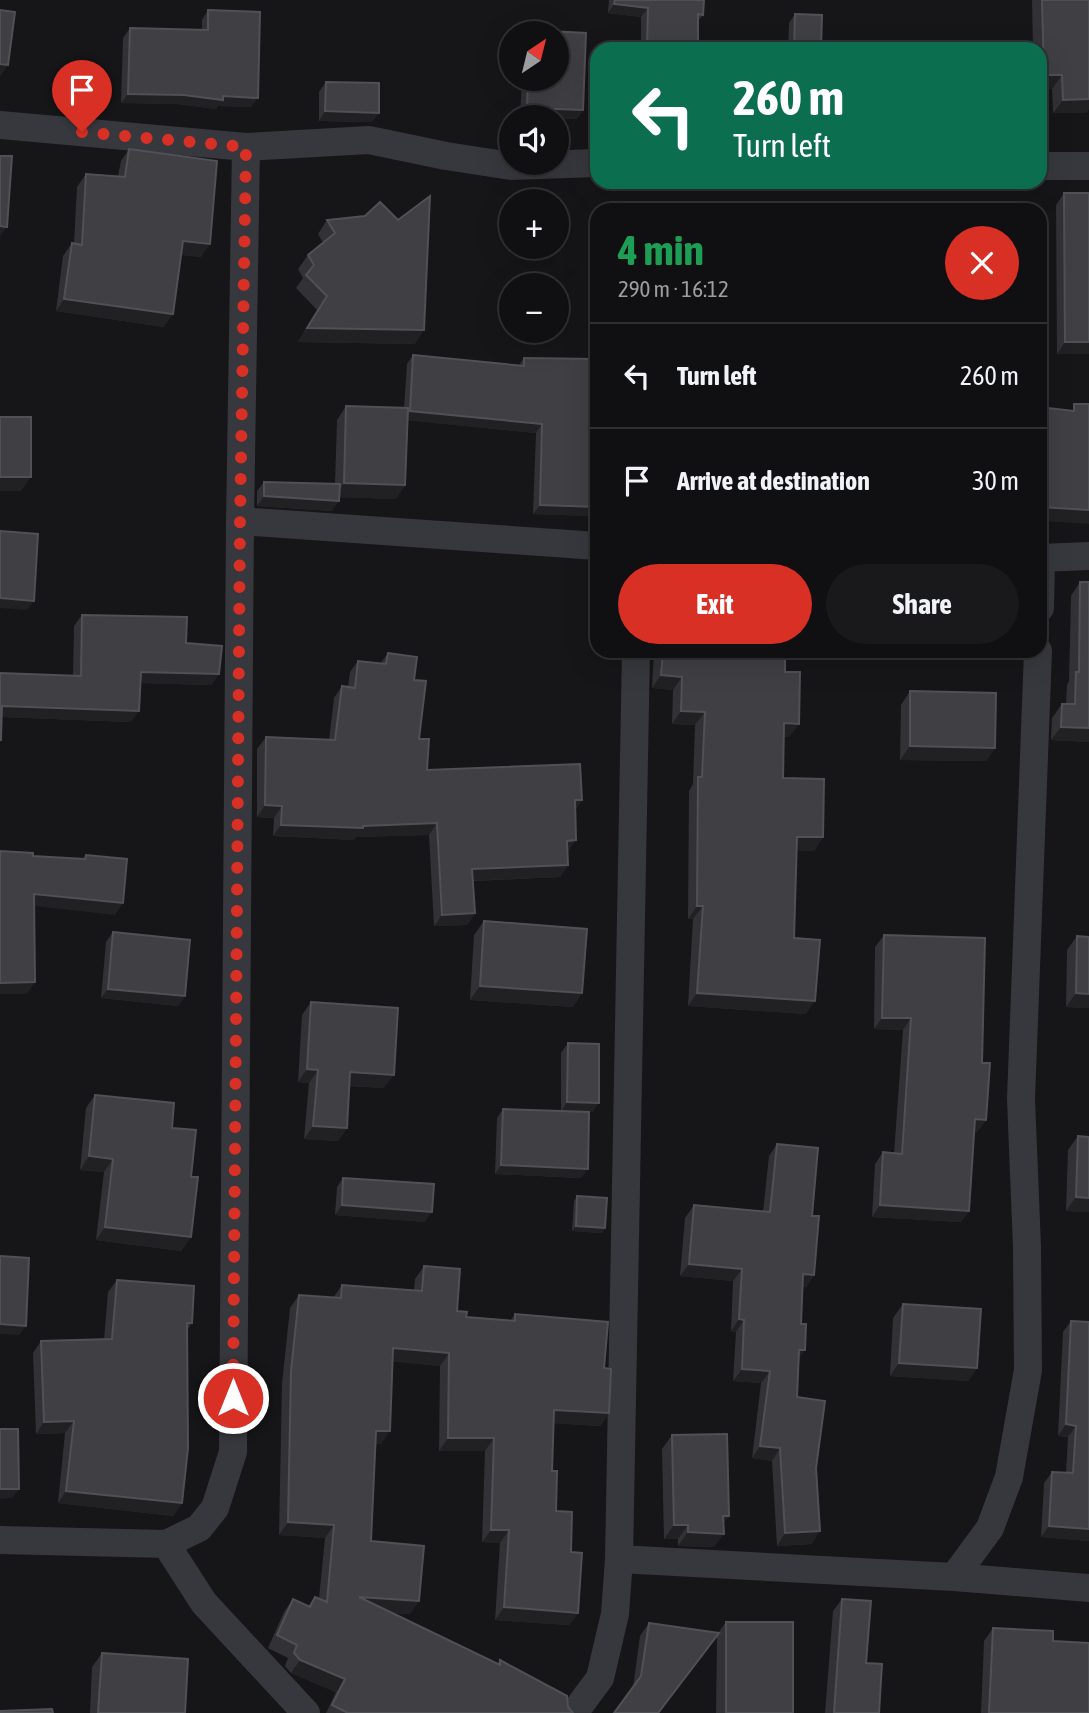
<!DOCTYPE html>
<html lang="en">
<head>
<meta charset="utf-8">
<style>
	body { margin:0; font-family:"Asap Condensed",sans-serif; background:#19191b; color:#f1f3f6; height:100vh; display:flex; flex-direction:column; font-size:26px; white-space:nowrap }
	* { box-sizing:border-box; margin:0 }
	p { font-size:23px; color:#9c9d9f }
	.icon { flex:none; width:38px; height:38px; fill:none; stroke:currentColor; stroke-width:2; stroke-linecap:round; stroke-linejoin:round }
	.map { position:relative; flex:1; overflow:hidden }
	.side { position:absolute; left:590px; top:203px; width:457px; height:455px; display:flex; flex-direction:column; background:#101012; border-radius:21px; box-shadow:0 7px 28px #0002,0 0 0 2px #303032 }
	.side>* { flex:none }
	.banner { position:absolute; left:590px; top:42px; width:457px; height:147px; border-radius:21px; box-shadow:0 7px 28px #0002,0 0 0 2px #303032; background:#0b6e4f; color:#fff; overflow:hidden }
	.needle { width:46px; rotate:35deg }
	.tools { position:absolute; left:499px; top:21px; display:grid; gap:14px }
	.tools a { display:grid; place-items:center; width:70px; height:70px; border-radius:50%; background:#101012; box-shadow:0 7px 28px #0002,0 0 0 2px #303032; font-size:35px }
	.pin { position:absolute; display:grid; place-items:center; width:60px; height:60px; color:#fff; margin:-72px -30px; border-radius:50% 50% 50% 0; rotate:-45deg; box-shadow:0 0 7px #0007 }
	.pin .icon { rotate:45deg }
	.me { position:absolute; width:77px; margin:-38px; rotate:0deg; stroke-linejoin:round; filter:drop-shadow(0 0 5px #0008) }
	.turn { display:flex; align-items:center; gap:24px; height:147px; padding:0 28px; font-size:32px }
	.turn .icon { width:91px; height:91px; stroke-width:2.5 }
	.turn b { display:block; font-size:49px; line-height:60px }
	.round { display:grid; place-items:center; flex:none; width:74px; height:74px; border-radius:37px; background:#19191b }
	.summary { display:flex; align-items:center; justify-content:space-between; height:119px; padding:0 28px }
	h1 { font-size:42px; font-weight:700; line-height:52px; color:#1e9e55 }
	.action { display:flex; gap:14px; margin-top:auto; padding:14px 28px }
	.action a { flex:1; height:80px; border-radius:42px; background:#d93025; color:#fff; font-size:28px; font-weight:700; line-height:80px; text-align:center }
	.action a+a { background:#19191b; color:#f1f3f6 }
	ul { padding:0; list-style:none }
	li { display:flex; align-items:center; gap:21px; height:105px; padding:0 28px; border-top:2px solid #303032 }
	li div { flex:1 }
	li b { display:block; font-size:26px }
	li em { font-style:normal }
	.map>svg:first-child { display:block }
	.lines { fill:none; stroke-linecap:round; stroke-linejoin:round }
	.minor { stroke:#37383d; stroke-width:28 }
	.wall { fill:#323236 }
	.shaded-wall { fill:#212124 }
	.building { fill:#3f3f44; stroke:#4f5156; stroke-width:2 }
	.route { stroke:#d93025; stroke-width:12; stroke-dasharray:0 21.6 }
</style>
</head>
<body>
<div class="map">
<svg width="1089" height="1713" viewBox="0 0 1089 1713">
	<rect width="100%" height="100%" fill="#161618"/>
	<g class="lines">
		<path class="minor" d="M0,125L246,147L369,140L446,156L511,166L597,163
			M1040,166H1089
			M240,521L597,546
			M1040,558L1089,556
			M1040,608L1041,558
			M0,1540L166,1544L204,1603L306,1713
			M166,1544L199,1528L215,1508L233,1452L240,521L246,147
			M619,1559L954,1577L1089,1588
			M954,1577L990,1528L1009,1477L1028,1370L1027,1247L1021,1099L1038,651
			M574,1713L600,1678L615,1614L619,1559L636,651"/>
	</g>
	<path class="wall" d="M609,0H704L703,15L698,21V49H641V17L608,13Z
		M1032,0H1089V109L1086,113H1053L1052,89H1040V49H1033Z
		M208,10L251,107L218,106L216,109L177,104L121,103L123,38L130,28L202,30V20Z
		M795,14L821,48L848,49H788L789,23Z
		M530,30L586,33L583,110L577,119L556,118V117H520L522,79H556V33H527Z
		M326,82L372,122L319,121V92Z
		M129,149L201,257L182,255L164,327L56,311L63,256L72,243L74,244L77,187L86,174L118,176L121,161Z
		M1064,193H1089V354H1057L1056,205Z
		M327,220L415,344L298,342L317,310L296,288L303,278L298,269L308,255L323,243L318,234Z
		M413,355L519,365L524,358L591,516L533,514L536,433L407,420L405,485L396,499L339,497L332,511L257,506V491L264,482L335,484L337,420L346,406L404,408L407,364Z
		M1080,582L1089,742L1051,740L1052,718L1062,704H1066L1067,685L1069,681L1071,596Z
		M82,615L186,643L219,674L211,685L140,683L131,722L2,717L1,740L0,742V673L73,676L74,626Z
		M654,651H785V672L799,724L789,737H784L783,778L823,837L814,851L796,850L794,938L806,1014L688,1006L693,919H688L689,791L693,784L695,725L672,724L673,690L652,688Z
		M388,653L414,680L419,739L427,770L582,800L575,809L568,852V865L560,877L473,881L475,913L467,925L434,926L429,835L356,837L354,840L273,836L274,818L257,817V749L266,737L329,740L334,698L342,686L348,687L350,672L358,661L380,664Z
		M910,691L995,748L986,761L900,760L901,705Z
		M484,921L582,993L573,1007L470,1000L474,935Z
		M113,932L185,996L178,1006L101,998L106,942Z
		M884,935L982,1063L986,1120L977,1132L974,1131L969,1211L961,1222L872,1217L875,1164L883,1152L894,1153L903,1030L874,1029L875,947Z
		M1077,936L1089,1008L1066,1007L1067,950Z
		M311,1002L384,1088L349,1086L347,1128L338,1141L304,1139L309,1083L298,1082L302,1015Z
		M568,1043L593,1112H585L581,1178L495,1174L497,1118L503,1109L561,1111V1053Z
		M95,1095L172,1128L191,1237L181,1251L96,1240L104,1172L80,1170L86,1108Z
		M1078,1136L1089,1212L1066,1211L1068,1150Z
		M777,1144L812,1216L814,1275L806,1287H803L797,1397L816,1468L812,1544L777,1546L772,1461L752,1458L761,1383L733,1381L736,1332L731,1331L733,1281L680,1276L685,1218L694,1205L763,1212L769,1156Z
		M343,1178L425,1222L335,1215L337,1187Z
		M577,1196L605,1228L602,1233L572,1231L574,1201Z
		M424,1266L457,1311L466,1317L510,1321L515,1314L604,1368L609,1413L600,1426L554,1423L552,1471L556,1511L571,1552L578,1613L569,1625L495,1620L500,1543L482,1542L485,1451H439L440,1366L393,1361L381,1444H375L371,1541L410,1614L392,1613L497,1664L500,1660L568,1707L573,1713H326L336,1692L291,1673L285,1666L288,1658L268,1648L284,1612L293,1599L308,1606L315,1597L319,1599L325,1538L279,1535L282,1384L290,1308L299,1295L333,1298L342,1285L414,1290L415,1279Z
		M117,1280L192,1323L187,1330L182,1503L173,1516L58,1503L65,1433L36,1434L33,1353L41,1341L104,1340L108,1292Z
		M903,1304L977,1368L968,1381L890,1376L893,1318Z
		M1071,1321L1089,1322V1541L1041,1537L1044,1483L1052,1472L1066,1473L1068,1437L1058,1436L1063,1332Z
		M672,1435L723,1524L714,1547L678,1546V1539H664L662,1449Z
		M842,1599L866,1663L879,1713H825L833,1611Z
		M726,1622L793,1713H716L717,1637L659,1713H614L633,1688L640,1636L649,1623L718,1633Z
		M993,1628L1053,1641L1089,1713H981L984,1641Z
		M102,1653L185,1713H90L92,1667Z"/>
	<path class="shaded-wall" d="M614,4L648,8L641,17L608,13Z
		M0,64L8,65L0,77Z
		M1044,75H1062L1052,89H1040V81Z
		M128,94L223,96L258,98L251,107L218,106L216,109L177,104L121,103Z
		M1089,99V109L1086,113H1053L1063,100Z
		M527,108L583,110L577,119L556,118V117H520Z
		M325,111L379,113L372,122L319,121Z
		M0,226L7,227L0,237Z
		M183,241L210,244L201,257L175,254Z
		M64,299L173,314L164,327L56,311Z
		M307,328L424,330L415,344L298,342Z
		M1065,342H1089V354H1057Z
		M410,411L542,424L536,433L404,420Z
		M0,477H31L21,491H0Z
		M344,483L405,485L396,499L334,497Z
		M264,496L339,501L332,511L257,506Z
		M540,505L597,507L591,516L533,514Z
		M1040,507L1089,510V524L1040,521Z
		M0,598L34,601L27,610L0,608Z
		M141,672L219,674L211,685L133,683Z
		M661,675L682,677L673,690L652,688Z
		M2,706L139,711L131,722L0,717Z
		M681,711L705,712L695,725L672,724Z
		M784,723L799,724L789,737L775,736Z
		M1061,727L1089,728V742L1051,740Z
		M910,746L995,748L986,761L900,760Z
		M575,800H582L574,812Z
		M265,805L282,806L274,818L257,817Z
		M437,823L429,835L356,837L354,840L273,836L281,825L363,826Z
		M797,837H823L814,851L787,850Z
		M576,840L568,852L567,841Z
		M568,865L560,877L464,881L472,869Z
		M34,894L123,903L115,915L25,905Z
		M697,906H703L693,919H688Z
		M475,913L467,925L434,926L442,915Z
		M35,982L27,994H0V983Z
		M480,986L582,993L573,1007L470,1000Z
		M108,989L185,996L178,1006L101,998Z
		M697,993L815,1001L806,1014L688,1006Z
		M1076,993L1089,994V1008L1066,1007Z
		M882,1018H911L903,1030L874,1029Z
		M307,1069L318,1070L309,1083L298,1082Z
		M350,1072L394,1075L384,1088L341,1085Z
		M567,1102L599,1103L593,1112H561Z
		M975,1119L986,1120L977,1132L967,1131Z
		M313,1126L347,1128L338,1141L304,1139Z
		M89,1156L113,1159L104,1172L80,1170Z
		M501,1165L588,1169L581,1178L495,1174Z
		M1076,1197L1089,1198V1212L1066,1211Z
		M342,1205L432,1212L425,1222L335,1215Z
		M880,1205L969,1211L961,1222L872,1217Z
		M576,1226L605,1228L602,1233L572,1231Z
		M105,1227L191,1237L181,1251L96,1240Z
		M689,1264L742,1269L733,1281L680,1276Z
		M803,1274L814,1275L806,1287L795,1286Z
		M739,1319L744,1320L736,1332L731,1331Z
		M0,1324L26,1326L19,1335L0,1334Z
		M393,1348L449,1353L440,1366L384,1361Z
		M799,1350H805L796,1363Z
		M899,1363L977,1368L968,1381L890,1376Z
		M742,1369L770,1371L761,1383L733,1381Z
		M554,1410L609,1413L600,1426L545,1423Z
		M74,1421L65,1433L36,1434L44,1422Z
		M1066,1424L1076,1426L1068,1437L1058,1436Z
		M376,1431H390L381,1444L367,1443Z
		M448,1438H494L485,1451H439Z
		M760,1446L780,1448L772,1461L752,1458Z
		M0,1489H19L12,1498L0,1499Z
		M66,1491L182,1503L173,1516L58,1503Z
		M723,1516H729L719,1530Z
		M288,1522L334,1525L325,1538L279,1535Z
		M674,1525H688L678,1539H664Z
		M1049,1526L1089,1529V1541L1041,1537Z
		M491,1530H509L500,1543L482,1542Z
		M820,1531L812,1544L777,1546L785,1533Z
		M688,1532L724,1534L714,1547L678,1546Z
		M359,1597L419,1601L410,1614L350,1610Z
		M504,1607L578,1613L569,1625L495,1620Z
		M300,1660L345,1679L336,1692L291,1673Z"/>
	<path class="building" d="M615,0H704L703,15L698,14V49H647L648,8L614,4Z
		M1042,0H1089V99L1063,100L1062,75H1044Z
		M0,10L15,12L8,65L0,64Z
		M208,10L260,12L258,98L223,96V100L184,95L128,94L130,28L208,30Z
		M795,14L822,15L821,48L848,46V49H794Z
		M530,30L586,33L583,110L527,108L528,79H556V33H530Z
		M326,82L379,83V113L325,111Z
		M129,149L217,161L210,244L183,241L173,314L64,299L72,243L82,245L86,174L125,177Z
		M0,156H12L7,227L0,226Z
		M1064,193H1089V342H1065Z
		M430,196L424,330L307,328L327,296L306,275L314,265L308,255L335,233L327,220L365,216L380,202L398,220Z
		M613,206L686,210H613Z
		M413,355L524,366V358L597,359V507L540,505L542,424L410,411Z
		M1074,404H1089V510L1040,507V407L1074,411Z
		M346,406L408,408L405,485L344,483Z
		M0,417H31V477H0Z
		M264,482L340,484L339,501L264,496Z
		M0,531L38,534L34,601L0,598Z
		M1080,582H1089V728L1061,727L1062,704H1075L1076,672H1079Z
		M82,615L187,617L186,643L222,646L219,674L141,672L139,711L2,706L1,740H0V673L81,676Z
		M663,651H785V672H800L799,724L784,723L783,778L824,779L823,837H797L794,938L820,940L815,1001L697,993L703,906H697L698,777H702L705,712L681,711L682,677L661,675Z
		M388,653L417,657L414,680L426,681L419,739H429L427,770L580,764L582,800H575L576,840L567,841L568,865L472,869L475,913L442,915L437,823L363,826V828L281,825L282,806L265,805L266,737L335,740L342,686L355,688L358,661L386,664Z
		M910,691L996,693L995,748L910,746Z
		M0,851L33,853V856L85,859L86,855L127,859L123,903L34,894L35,982L0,983Z
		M484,921L587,929L582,993L480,986Z
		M113,932L190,940L185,996L108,989Z
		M884,935L985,938L982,1063H990L986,1120L975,1119L969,1211L880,1205L883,1152L902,1154L911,1018H882Z
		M1077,936L1089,937V994L1076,993Z
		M311,1002L398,1008L394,1075L350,1072L347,1128L313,1126L318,1070L307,1069Z
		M568,1043L599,1044V1103L567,1102Z
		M95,1095L174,1103L172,1128L196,1130L191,1177H198L191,1237L105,1227L113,1159L89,1156Z
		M503,1109L589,1112L588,1169L501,1165Z
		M1078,1136L1089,1137V1198L1076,1197Z
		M777,1144L818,1148L812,1216H819L814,1275L803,1274L801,1324H806L805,1350H799L797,1397L825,1401L816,1468L820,1531L785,1533L780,1448L760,1446L770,1371L742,1369L744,1320L739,1319L742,1269L689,1264L694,1205L770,1212Z
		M343,1178L434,1184L432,1212L342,1205Z
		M577,1196L607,1198L605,1228L576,1226Z
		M0,1256L29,1258L26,1326L0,1324Z
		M424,1266L460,1269L457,1311L467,1312L466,1317L515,1321V1314L608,1322L604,1368L611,1369L609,1413L554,1410L552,1471H557L556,1511L572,1512L571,1552L582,1553L578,1613L504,1607L509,1530H491L494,1438H448L449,1353L393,1348L390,1431H376L371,1541L424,1546L419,1601L359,1597L500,1665V1660L567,1696L568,1707L573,1713H348L332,1705L345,1679L300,1660L294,1653L297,1645L277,1635L293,1599L310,1607L315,1597L327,1602L334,1525L288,1522L291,1371L299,1295L341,1298L342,1285L422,1291Z
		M117,1280L194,1286L192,1323H187L188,1448L182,1503L66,1491L74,1421L44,1422L41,1341L112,1339Z
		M903,1304L981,1309L977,1368L899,1363Z
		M1071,1321L1089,1322V1529L1049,1526L1052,1472L1073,1473L1076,1426L1066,1424Z
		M0,1429H18L19,1489H0Z
		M727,1434L729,1516H723L724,1534L688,1532V1525H674L672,1435Z
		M842,1599L871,1601L866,1663L882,1664L879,1713H834Z
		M726,1622H793V1713H726Z
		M649,1623L719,1633L658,1713H614L641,1676Z
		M993,1628L1053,1631V1641L1089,1643V1713H989Z
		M102,1653L188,1659L185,1713H98Z
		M52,1709L53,1713H0V1711Z"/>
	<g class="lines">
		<path class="route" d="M82,132L246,147L240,521L233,1398"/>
	</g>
</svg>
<div class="tools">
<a><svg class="needle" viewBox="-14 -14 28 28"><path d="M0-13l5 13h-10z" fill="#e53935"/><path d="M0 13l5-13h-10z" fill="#9c9d9f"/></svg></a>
<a><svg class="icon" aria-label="sound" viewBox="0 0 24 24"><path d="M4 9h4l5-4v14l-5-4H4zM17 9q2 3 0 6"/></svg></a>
<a>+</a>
<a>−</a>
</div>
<div class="pin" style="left:82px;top:132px;background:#d93025"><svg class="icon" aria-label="arrive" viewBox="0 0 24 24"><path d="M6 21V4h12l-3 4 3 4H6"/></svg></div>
<svg class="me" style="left:233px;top:1398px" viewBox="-20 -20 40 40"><circle r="17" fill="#d93025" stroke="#fff" stroke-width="3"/><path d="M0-11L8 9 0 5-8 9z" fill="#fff"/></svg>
<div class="banner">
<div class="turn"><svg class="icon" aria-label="left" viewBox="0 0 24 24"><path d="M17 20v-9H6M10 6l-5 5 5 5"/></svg><div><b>260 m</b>Turn left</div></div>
</div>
<section class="side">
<div class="summary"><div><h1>4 min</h1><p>290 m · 16:12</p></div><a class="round" style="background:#d93025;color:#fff"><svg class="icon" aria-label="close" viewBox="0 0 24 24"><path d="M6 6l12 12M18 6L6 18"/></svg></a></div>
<ul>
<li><svg class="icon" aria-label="left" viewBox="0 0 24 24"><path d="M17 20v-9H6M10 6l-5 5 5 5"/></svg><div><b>Turn left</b></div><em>260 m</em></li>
<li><svg class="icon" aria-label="arrive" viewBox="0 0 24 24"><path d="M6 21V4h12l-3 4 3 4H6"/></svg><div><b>Arrive at destination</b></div><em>30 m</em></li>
</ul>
<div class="action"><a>Exit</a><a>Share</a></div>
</section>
</div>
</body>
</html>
